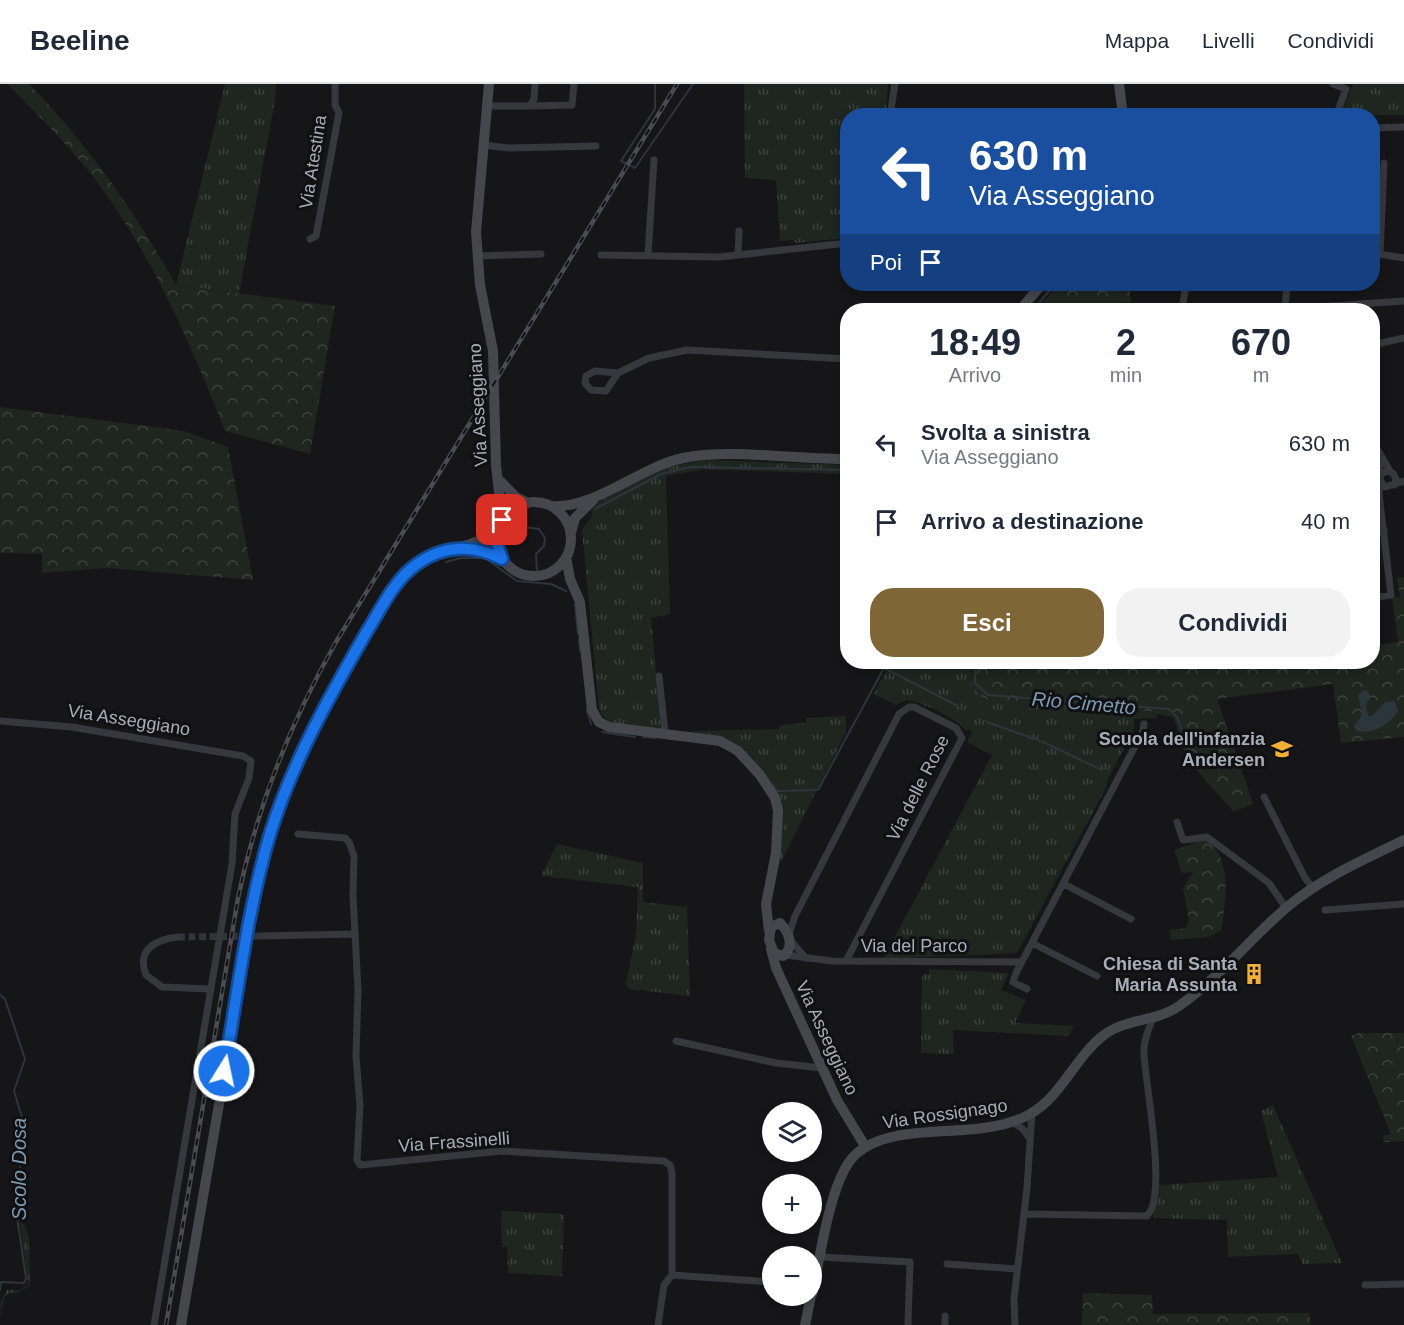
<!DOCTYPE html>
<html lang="it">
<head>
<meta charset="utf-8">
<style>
	body { margin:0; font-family:Arial,sans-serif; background:#f2f2f3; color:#1f2937; height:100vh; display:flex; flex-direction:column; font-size:22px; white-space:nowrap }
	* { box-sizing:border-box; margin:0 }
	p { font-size:20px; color:#747a83 }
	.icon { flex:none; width:33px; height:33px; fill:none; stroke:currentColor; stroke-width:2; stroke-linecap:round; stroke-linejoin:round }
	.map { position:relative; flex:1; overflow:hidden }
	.details { position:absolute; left:840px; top:219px; width:540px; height:366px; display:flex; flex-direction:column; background:#fff; border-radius:24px; box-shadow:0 3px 9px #0003 }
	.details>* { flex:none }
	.banner { position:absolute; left:840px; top:24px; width:540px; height:183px; border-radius:24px; box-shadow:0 3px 9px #0003; background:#1a4fa0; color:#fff; overflow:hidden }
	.fabs { position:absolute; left:762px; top:1018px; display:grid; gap:12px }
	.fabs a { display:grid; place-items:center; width:60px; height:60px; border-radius:50%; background:#fff; box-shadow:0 3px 9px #0003; font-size:30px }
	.pin { position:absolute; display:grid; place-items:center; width:51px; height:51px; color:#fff; margin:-26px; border-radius:12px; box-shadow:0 3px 9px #0006 }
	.me { position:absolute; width:66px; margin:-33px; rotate:10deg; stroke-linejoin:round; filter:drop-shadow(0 0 4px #0008) }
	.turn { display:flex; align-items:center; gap:21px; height:126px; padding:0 30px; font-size:27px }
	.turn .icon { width:78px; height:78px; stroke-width:2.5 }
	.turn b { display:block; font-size:42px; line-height:51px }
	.then { display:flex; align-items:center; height:57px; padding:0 30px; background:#0003; gap:12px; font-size:22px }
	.eta { display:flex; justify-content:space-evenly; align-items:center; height:102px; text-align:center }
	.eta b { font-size:36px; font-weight:800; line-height:42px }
	.action { display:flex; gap:12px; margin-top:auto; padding:12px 30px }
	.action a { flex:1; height:69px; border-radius:24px; background:#7e6636; color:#fff; font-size:24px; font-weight:800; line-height:69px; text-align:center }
	.action a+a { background:#f2f2f3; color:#1f2937 }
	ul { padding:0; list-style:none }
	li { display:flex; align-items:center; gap:18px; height:78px; padding:0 30px }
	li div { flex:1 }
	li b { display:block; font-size:22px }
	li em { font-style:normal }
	header { display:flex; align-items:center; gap:36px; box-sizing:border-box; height:84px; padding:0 30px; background:#fff; border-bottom:2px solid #e0e1e3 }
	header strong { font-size:28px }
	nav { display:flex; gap:33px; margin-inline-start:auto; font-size:21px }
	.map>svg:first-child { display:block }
	.grass { fill:url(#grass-tufts) }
	.forest { fill:url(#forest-crowns) }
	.water { fill:#2c353c }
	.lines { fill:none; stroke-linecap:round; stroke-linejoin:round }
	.stream { stroke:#2c353c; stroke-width:2 }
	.street-tunnel { stroke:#333438; stroke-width:7; stroke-dasharray:7 3.5; stroke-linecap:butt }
	.street { stroke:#37383d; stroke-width:7 }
	.secondary { stroke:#45474d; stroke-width:10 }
	.rail-casing { stroke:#4a4c52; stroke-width:4.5 }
	.rail { stroke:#111113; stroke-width:2; stroke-dasharray:7; stroke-linecap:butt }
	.route-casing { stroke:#114b97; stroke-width:15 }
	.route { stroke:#1a73e8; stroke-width:10 }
	.labels { text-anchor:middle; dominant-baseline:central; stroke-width:6; stroke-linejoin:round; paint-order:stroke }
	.street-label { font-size:18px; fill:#a8adb8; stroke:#111113 }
	.poi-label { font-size:18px; font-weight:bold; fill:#a8adb8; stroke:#111113; text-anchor:end }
	.water-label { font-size:20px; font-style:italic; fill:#7f9bb3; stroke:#111113 }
</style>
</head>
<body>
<header>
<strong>Beeline</strong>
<nav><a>Mappa</a><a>Livelli</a><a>Condividi</a></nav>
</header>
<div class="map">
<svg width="1404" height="1241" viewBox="0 0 1404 1241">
	<defs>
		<pattern id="grass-tufts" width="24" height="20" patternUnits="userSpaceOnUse" patternTransform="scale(1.5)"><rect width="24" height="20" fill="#1e261f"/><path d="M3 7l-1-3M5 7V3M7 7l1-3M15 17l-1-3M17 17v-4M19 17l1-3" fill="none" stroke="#3c433d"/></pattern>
		<pattern id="forest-crowns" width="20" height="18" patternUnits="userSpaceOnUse" patternTransform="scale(1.5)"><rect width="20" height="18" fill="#1e261f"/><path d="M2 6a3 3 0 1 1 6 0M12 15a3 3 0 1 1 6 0" fill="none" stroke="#3c433d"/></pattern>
	</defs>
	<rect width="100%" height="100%" fill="#161618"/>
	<path class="grass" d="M225,0H276L275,17L239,209L176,201Z
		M744,0H888L886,31L848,32L847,154L795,159L794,156L780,157L776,96L745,94Z
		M1353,0H1404V31H1341Z
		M708,376L847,381V390L705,385L666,392L670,530L651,534L661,645C642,643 606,646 599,625L582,446L592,432L591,423C626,398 666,380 708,376Z
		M897,578H970L969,586L1135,625L1167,628L1173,633L1157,630L1156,634L1134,635V645L1107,697V702L1017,869L883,875L992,671L967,658L972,647L968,645L966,647C957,634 922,618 906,616L896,621L874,610L887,585Z
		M846,632V648L782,776L777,774L780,760L769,707L729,661L691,647L780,645V641L806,639V634Z
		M557,760L643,779V818L687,823L690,912L629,905L626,900L636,850L638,803L541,792Z
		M929,885L1009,889L1001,906L1026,916L1015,939L1074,942L1068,952L953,946L954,970L921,969L922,891L929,890Z
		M1273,1021L1342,1179L1303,1180L1298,1170L1228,1173L1227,1136L1153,1134L1158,1101L1278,1093L1261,1027Z
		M22,1104L20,1132L29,1152L30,1202L17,1209H9L4,1214L0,1235L1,1217L7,1206H21L28,1201L19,1131Z
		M501,1127L564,1130L562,1192L508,1189L507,1163H502Z"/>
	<path class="forest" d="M7,0H29C88,60 135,128 176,201L335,222L310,370L225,347C191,261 155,177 100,102C73,65 39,32 7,0Z
		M1059,200H1128L1133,226H1036Z
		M0,323L184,347L228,363L253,496L107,484L42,489V470L0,469Z
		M1404,493V653L1341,659L1333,600L1217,615L1253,719L1234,728C1218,709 1199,692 1186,670C1179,657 1179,636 1167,628L991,617C972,610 967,597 970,578H1372L1373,562L1398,558L1392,514L1400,513L1397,494Z
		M1207,755C1233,778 1225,813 1222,846L1208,853L1171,856L1169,846L1186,844L1189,836L1183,804L1193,788L1182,789L1174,766Z
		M1359,949H1404V1057L1384,1058L1383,1052L1391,1050L1351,952Z
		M1083,1209L1152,1211L1153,1230L1309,1229L1311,1241H1082Z"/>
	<path class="water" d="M1364,606L1368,607L1370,612L1366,621L1368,632L1373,631L1385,618L1395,617L1398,627C1390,640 1370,653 1356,646L1354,642L1362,631L1358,611Z"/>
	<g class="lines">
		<path class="stream" d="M655,0V25L621,77L635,84L693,0
			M1033,226L1055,200
			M595,425L661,390L691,383L848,386
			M518,436L524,443L539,445L545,454L544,462L536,470L537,488
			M446,478L461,474H485L517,497L551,500L566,507
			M575,520L578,550
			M579,555L580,567
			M976,578L975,599L988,611L1169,625L1177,633L1190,669
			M884,584L956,621
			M587,626L591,640
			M987,638L1043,658L1102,686
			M602,648L635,653
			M643,653L655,654
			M773,701L777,707L818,706L884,584L890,578
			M0,911L5,915L25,975L14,1007L22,1033V1069L15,1119L26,1194L24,1199L1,1198L0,1206"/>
		<path class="street-tunnel" d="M178,853L261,852"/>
		<path class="street" d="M535,0L534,15L530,22L572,21L574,0
			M1333,0L1346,5L1336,32
			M487,22H530
			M890,32L895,0
			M1372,44L1404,43
			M482,61L509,64L596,62
			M310,155L316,152L339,29L335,21V0
			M1372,169L1404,174
			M1380,170L1384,79
			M601,171L719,173L848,159
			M648,171L654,76
			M738,171L739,147
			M477,172L541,170
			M1182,226L1186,200
			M1271,226L1404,217
			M1285,226L1287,200
			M1372,261L1404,254
			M618,289L606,307L591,306L585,299L586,292L595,287L618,289L649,274L687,266L848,275
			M1372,356L1390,387
			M1379,369L1380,393
			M1394,401L1396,395L1393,389L1387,387L1381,390L1380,396L1385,403L1404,397
			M1372,447L1384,446
			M1372,514L1391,511L1379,410L1381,399
			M659,592L665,648
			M0,637L72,643L243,672L251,677L249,694L235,730L232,780L154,1241
			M1264,713L1305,794L1313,804
			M1177,738L1183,756L1207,753L1269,799L1286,824
			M298,750L345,754L349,758L354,772L353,811L358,906L356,972L360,1022L357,1076L360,1081L502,1067L664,1077L670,1081L672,1088V1191L772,1198
			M1064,800L1131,835
			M1325,826L1404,820
			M789,850L795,832L899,630L909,623H914L956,644L962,654L846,877
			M261,852L354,850
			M178,853C156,855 136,866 146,891L162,903L210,905
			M790,856L806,874
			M1032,859L1097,892
			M786,871L832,877L1022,878
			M1027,905L1013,898L1016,889L1143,647L1144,640
			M676,957L776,979L822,984
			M1012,1038L1022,1044L1029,1053
			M1024,1130L1147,1132C1168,1111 1145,1000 1144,969C1143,957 1149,945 1153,934
			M821,1173L910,1178L908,1241
			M947,1180L1017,1185
			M1365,1201L1404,1200
			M658,1241L664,1201L672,1191
			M945,1241V1232
			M1015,1241L1014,1215L1027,1104L1032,1029"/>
		<path class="secondary" d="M489,0L476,148L480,201L493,267L496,381L502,436
			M1119,0L1123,32
			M1020,226L1042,200
			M500,397L516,413L528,419
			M497 455a37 37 0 1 1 74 0a37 37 0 1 1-74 0Z
			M551,422C595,425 640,383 683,374C730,364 797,376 848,375
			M571,449L575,434L593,416
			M460,464L481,467L503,475
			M566,473L570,495L580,518L592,626L599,638L609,643L720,657L738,667L760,691L775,714L778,726L776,769L766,820L769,847
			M780,839C789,848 795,863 783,872L774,869L769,856L771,843Z
			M771,865L776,884L837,1016L865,1062
			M812,1211C820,1176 830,1093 856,1070C896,1034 980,1059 1030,1030C1062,1012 1075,973 1104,951C1126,934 1157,938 1179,922C1219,894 1250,855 1286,824C1321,794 1364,776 1404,756
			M181,1241C199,1138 216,1036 234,933C244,871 251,807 271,747C292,684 322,624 356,567C370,543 383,515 401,494C431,459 475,469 499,443
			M805,1241L811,1212"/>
		<defs>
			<path id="rail" d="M166,1241L238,814C257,723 290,639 336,558L677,0"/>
		</defs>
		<use href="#rail" class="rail-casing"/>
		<use href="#rail" class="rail"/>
	</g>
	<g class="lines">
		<defs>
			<path id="route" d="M224,987C238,908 247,827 270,750C292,679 329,613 366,549C381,525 394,496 417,480C443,461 474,460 502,475L497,459L502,436"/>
		</defs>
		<use href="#route" class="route-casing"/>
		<use href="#route" class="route"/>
	</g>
	<defs>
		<symbol id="school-bare" viewBox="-9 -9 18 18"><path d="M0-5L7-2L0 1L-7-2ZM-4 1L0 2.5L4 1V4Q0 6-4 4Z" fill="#f2b134" stroke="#111113" stroke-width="2.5" paint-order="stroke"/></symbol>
		<symbol id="building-bare" viewBox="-9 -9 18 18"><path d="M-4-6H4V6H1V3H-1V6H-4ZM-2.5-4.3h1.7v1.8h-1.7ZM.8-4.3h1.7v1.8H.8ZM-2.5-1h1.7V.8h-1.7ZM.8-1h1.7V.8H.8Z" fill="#f2b134" stroke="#111113" stroke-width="2.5" paint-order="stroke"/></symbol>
	</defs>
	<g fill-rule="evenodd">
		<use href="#school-bare" x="1267" y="650" width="30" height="30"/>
		<use href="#building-bare" x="1239" y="875" width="30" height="30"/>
	</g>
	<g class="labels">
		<g class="street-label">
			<text transform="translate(313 78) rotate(-81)">Via Atestina</text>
			<text transform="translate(478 321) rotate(-93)">Via Asseggiano</text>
			<text transform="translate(129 636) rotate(9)">Via Asseggiano</text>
			<text transform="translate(918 704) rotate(-63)">Via delle Rose</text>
			<text x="914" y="862">Via del Parco</text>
			<text transform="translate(827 954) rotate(65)">Via Asseggiano</text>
			<text transform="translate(945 1030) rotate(-8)">Via Rossignago</text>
			<text transform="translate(454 1058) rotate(-4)">Via Frassinelli</text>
		</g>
		<g class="poi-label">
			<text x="1265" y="655">Scuola dell'infanzia<tspan x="1265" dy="21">Andersen</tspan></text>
			<text x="1237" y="880">Chiesa di Santa<tspan x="1237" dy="21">Maria Assunta</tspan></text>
		</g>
		<g class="water-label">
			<text transform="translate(1084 619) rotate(5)">Rio Cimetto</text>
			<text transform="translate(19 1085) rotate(-90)">Scolo Dosa</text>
		</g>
	</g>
</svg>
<div class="fabs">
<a><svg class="icon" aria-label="layers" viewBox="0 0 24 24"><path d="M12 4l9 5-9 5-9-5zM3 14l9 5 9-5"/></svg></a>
<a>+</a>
<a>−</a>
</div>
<div class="pin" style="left:502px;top:436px;background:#d93025"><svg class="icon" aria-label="arrive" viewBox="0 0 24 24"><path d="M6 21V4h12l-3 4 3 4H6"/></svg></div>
<svg class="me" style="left:224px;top:987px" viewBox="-20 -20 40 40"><circle r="17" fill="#1a73e8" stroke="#fff" stroke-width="3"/><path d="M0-11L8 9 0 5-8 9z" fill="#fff"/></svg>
<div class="banner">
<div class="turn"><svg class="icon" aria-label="left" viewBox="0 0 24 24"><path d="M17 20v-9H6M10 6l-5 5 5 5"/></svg><div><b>630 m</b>Via Asseggiano</div></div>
<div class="then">Poi<svg class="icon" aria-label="arrive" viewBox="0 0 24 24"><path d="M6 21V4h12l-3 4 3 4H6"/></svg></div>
</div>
<section class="details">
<div class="eta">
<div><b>18:49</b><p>Arrivo</p></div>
<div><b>2</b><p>min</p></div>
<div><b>670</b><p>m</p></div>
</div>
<ul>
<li><svg class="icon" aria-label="left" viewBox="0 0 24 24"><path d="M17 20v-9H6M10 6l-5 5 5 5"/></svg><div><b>Svolta a sinistra</b><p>Via Asseggiano</p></div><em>630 m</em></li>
<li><svg class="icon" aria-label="arrive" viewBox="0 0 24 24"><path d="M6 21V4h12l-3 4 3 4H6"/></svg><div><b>Arrivo a destinazione</b></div><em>40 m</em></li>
</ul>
<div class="action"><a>Esci</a><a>Condividi</a></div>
</section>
</div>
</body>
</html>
